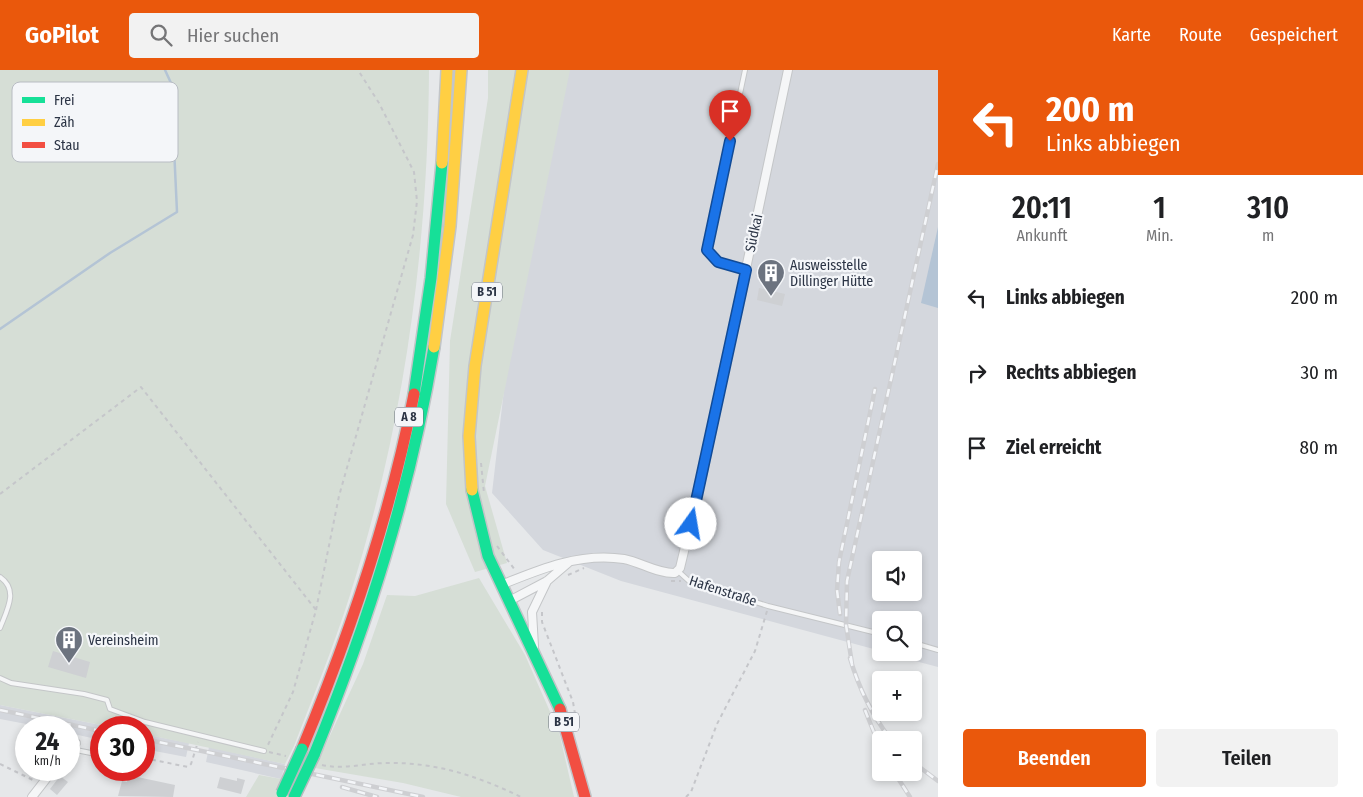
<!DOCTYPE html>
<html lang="de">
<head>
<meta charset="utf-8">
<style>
	body { margin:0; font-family:"Fira Sans Condensed",sans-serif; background:#f2f2f2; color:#202124; height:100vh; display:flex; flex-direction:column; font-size:19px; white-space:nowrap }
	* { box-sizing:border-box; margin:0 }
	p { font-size:16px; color:#757577 }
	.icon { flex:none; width:28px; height:28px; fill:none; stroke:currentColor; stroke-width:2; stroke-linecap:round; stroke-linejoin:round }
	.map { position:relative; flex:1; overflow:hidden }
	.details { display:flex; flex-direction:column; background:#fff; width:425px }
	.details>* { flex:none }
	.banner { background:#ea580c; color:#fff; overflow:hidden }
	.buttons { position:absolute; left:872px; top:481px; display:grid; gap:10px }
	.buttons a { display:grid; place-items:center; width:50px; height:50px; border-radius:5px; background:#fff; box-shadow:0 2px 8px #0003; font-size:25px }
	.speed { position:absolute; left:15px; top:646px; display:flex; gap:10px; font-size:25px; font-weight:700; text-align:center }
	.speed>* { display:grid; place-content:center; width:65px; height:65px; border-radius:50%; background:#fff; box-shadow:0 2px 8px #0003; line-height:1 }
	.speed small { font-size:12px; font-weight:400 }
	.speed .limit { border:8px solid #d22; background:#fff; color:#111 }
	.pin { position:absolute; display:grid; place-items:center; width:42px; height:42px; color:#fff; margin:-51px -21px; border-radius:50% 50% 50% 0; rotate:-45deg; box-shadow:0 0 5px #0007 }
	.pin .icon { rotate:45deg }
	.me { position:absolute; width:55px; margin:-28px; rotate:13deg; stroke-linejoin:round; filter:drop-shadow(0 0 4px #0008) }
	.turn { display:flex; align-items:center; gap:18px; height:105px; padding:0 25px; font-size:22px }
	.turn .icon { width:65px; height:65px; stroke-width:2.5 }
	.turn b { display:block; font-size:35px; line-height:42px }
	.eta { display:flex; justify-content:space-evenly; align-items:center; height:85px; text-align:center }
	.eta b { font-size:30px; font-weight:600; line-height:35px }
	.action { display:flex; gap:10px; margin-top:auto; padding:10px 25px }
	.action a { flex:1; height:58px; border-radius:5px; background:#ea580c; color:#fff; font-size:20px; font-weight:600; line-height:58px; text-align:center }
	.action a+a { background:#f2f2f2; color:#202124 }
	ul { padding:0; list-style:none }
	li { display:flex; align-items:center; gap:15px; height:75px; padding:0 25px }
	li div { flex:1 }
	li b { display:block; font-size:19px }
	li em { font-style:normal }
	header { display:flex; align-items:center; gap:30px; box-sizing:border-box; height:70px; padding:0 25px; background:#ea580c; color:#fff }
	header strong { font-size:24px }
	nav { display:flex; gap:28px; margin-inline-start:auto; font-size:18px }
	.search { width:350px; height:45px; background:#f2f2f2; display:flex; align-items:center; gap:12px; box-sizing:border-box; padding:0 18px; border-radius:5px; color:#757577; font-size:19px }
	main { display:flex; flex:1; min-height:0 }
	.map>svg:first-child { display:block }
	.built { fill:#d4d7dd; fill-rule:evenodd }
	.green { fill:#d6ded6 }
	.water { fill:#b4c4d5 }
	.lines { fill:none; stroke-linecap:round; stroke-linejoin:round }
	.stream { stroke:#b4c4d5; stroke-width:2.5 }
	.building { fill:#ced0d3 }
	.lane-casing { stroke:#c4c6c8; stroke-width:6 }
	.street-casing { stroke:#c4c6c8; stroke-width:10 }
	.fast-casing { stroke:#c2c5c8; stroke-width:14 }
	.slow-casing { stroke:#c2c5c8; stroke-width:14 }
	.jam-casing { stroke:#c2c5c8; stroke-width:14 }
	.path { stroke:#c5c6ca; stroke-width:2; stroke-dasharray:4 4; stroke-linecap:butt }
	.lane { stroke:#f5f6f7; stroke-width:4 }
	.street { stroke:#f5f6f7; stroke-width:8 }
	.fast { stroke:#16e098; stroke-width:11 }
	.slow { stroke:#ffcf43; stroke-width:11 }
	.jam { stroke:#f24e42; stroke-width:11 }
	.rail-casing { stroke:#cecfd2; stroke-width:4.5 }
	.rail { stroke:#f4f6f9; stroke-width:2.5; stroke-dasharray:8; stroke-linecap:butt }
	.fast-bridge-casing { stroke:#b8bbbf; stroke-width:14; stroke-linecap:butt }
	.fast-bridge { stroke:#16e098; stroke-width:11 }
	.route-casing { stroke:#114b97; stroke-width:12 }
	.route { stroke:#1a73e8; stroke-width:9 }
	.labels { text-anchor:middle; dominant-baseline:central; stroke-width:4.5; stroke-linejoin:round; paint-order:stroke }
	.shield { fill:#f4f6f9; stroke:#676e7b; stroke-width:1 }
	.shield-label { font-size:12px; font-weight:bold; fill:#2b3445 }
	.street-label { font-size:14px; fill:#2b3445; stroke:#f4f6f9 }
	.poi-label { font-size:14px; fill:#2b3445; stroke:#f4f6f9; text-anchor:start }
	.key { fill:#f4f6f9; stroke:#b8bcc3; stroke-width:1 }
	.key-label { font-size:14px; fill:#2b3445 }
</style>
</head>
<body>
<header>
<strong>GoPilot</strong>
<div class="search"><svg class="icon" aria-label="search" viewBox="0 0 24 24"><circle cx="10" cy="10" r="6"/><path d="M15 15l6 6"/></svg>Hier suchen</div>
<nav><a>Karte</a><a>Route</a><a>Gespeichert</a></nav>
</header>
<main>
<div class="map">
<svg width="938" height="727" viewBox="0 0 938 727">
	<rect width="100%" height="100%" fill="#e6e8ea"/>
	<path class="built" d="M565,0H938V597L885,583L914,582V550H881V581L621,511L543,480L492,423L515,225ZM881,490H914V522H881Z
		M0,635L111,657L101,658V670L69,663V658L42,657L0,649Z
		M144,664L189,673L186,687L144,679Z
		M209,677L285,694L281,709L206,692Z"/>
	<path class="green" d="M0,0H429C428,179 404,357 349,528C333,578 313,627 294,676L285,694L144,664V658L111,657L0,635Z
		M488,0H570L485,416L507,493L475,502L446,434L450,271L488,28Z
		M479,508L525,585L559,662L574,727H461L403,713L315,698L363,594L387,525L415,526Z
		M259,705L281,709L291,727H246Z"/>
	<path class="water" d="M938,157V238L921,233Z"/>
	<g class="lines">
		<path class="stream" d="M0,259L110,183L177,142L171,13L165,0"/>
	</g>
	<path class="building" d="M759,218L785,224L782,236L757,230Z
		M53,581L90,592L86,608L48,597Z
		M128,705L175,715L173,727L118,726L122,711L127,712Z
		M60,706L68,712L57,725L50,719Z
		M220,707L237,711V708L245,710L241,724L217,718Z"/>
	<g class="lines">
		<defs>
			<path id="lane" d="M745,0L707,180L718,192L746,200
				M678,501L689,511L768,536L881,564
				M0,507C19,520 7,540 0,558
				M914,573L938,580
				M0,608L11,613L84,624L107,630L110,639L145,652L264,681
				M71,679L101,685"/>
			<path id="street" d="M501,515C540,499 581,482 624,489C640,492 659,504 675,503L680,498L703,402L788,0
				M509,531L547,511L568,493
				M534,576L532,542L547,511
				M69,681L76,673
				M32,727L53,700"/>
			<path id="fast" d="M414,324L431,208L442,93
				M472,420L488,486L560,639
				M314,685C369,550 410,422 434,277"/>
			<path id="slow" d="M442,93L447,0
				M434,277L450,156L461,0
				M472,420L469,366L475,296L522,0"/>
			<path id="jam" d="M560,639L585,727
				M302,679C350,564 390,447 414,324"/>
		</defs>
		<use href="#lane" class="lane-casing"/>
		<use href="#street" class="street-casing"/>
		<use href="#fast" class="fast-casing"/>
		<use href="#slow" class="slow-casing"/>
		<use href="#jam" class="jam-casing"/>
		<path class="path" d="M481,393L484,423
			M0,424L141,317L316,540L293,622L267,677
			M497,476L515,500
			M568,505L584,498
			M671,511H681
			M316,540L339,426L413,165L417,131L414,102L379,33L358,0
			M542,542V552L573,632L578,661
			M269,682L286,686
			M144,688L188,697L191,694L198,672
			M0,694L35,711
			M322,695C344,700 365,693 387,693C435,692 478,706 521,727
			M686,727L691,722L717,654L755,581L767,541"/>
		<use href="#lane" class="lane"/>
		<use href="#street" class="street"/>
		<use href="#fast" class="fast"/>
		<use href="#slow" class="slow"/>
		<use href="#jam" class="jam"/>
		<defs>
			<path id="rail" d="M840,544L837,520L839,492L875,319
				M850,588C859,619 872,645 891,670
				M852,594L846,555L847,511L938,94
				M0,640L101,661
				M865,640L881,680
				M144,669L423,727
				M914,693L938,711
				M894,702L910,727
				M342,717L377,727"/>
		</defs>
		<use href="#rail" class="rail-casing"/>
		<use href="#rail" class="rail"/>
		<defs>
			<path id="fast-bridge" d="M282,723L302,679
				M294,727L314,685"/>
		</defs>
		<use href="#fast-bridge" class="fast-bridge-casing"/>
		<use href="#fast-bridge" class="fast-bridge"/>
	</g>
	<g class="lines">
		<defs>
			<path id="route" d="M691,454L746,200L718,192L707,180L730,71"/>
		</defs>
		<use href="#route" class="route-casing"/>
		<use href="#route" class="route"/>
	</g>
	<defs>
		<symbol id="building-pin" viewBox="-11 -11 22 30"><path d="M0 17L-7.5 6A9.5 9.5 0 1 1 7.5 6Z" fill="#6c737f" stroke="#f4f6f9"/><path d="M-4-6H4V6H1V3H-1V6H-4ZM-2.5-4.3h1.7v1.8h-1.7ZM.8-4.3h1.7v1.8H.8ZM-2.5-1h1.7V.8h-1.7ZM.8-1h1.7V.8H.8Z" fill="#fff"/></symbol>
	</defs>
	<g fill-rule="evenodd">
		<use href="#building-pin" x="755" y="187" width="32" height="43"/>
		<use href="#building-pin" x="53" y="554" width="32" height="43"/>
	</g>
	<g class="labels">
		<g class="shield">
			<rect x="472" y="212.5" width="30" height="19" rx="4"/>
			<rect x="395" y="337.5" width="28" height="19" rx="4"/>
			<rect x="549" y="642.5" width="30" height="19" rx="4"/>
		</g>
		<g class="shield-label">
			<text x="487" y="222">B 51</text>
			<text x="409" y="347">A 8</text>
			<text x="564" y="652">B 51</text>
		</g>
		<g class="street-label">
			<text transform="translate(754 163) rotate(-78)">Südkai</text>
			<text transform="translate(723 521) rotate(18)">Hafenstraße</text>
		</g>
		<g class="poi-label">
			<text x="790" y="195">Ausweisstelle<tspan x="790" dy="16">Dillinger Hütte</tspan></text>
			<text x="88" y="570">Vereinsheim</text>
		</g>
	</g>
	<rect x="12" y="12" width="166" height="80" rx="8" class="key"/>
	<rect x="22" y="27" width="23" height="6" fill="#16e098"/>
	<rect x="22" y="49" width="23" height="7" fill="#ffcf43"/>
	<rect x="22" y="72" width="23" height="6" fill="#f24e42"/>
	<g class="key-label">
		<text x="54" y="35">Frei</text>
		<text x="54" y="57">Zäh</text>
		<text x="54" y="80">Stau</text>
	</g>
</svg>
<div class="buttons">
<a><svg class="icon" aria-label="sound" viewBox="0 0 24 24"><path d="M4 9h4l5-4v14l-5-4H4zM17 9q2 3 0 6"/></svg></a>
<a><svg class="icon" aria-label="search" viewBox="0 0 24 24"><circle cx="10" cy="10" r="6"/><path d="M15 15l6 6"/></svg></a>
<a>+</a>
<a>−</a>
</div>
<div class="speed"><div>24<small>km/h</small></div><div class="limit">30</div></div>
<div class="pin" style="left:730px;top:71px;background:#d93025"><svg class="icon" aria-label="arrive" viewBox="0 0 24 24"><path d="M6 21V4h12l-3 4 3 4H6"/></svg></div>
<svg class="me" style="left:691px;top:454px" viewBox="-20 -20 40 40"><circle r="19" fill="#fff"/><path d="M0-13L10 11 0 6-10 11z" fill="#1a73e8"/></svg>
</div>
<section class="details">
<div class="banner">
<div class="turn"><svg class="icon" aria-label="left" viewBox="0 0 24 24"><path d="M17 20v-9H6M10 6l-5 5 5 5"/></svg><div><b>200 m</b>Links abbiegen</div></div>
</div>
<div class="eta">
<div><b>20:11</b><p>Ankunft</p></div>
<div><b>1</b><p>Min.</p></div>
<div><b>310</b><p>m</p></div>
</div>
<ul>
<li><svg class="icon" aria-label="left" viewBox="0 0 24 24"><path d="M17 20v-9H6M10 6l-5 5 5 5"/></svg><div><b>Links abbiegen</b></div><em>200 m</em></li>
<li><svg class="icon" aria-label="right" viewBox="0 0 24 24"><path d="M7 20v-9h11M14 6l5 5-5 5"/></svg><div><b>Rechts abbiegen</b></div><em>30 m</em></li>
<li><svg class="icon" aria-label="arrive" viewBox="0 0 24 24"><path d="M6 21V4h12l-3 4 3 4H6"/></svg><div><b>Ziel erreicht</b></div><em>80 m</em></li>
</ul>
<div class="action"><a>Beenden</a><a>Teilen</a></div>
</section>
</main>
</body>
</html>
